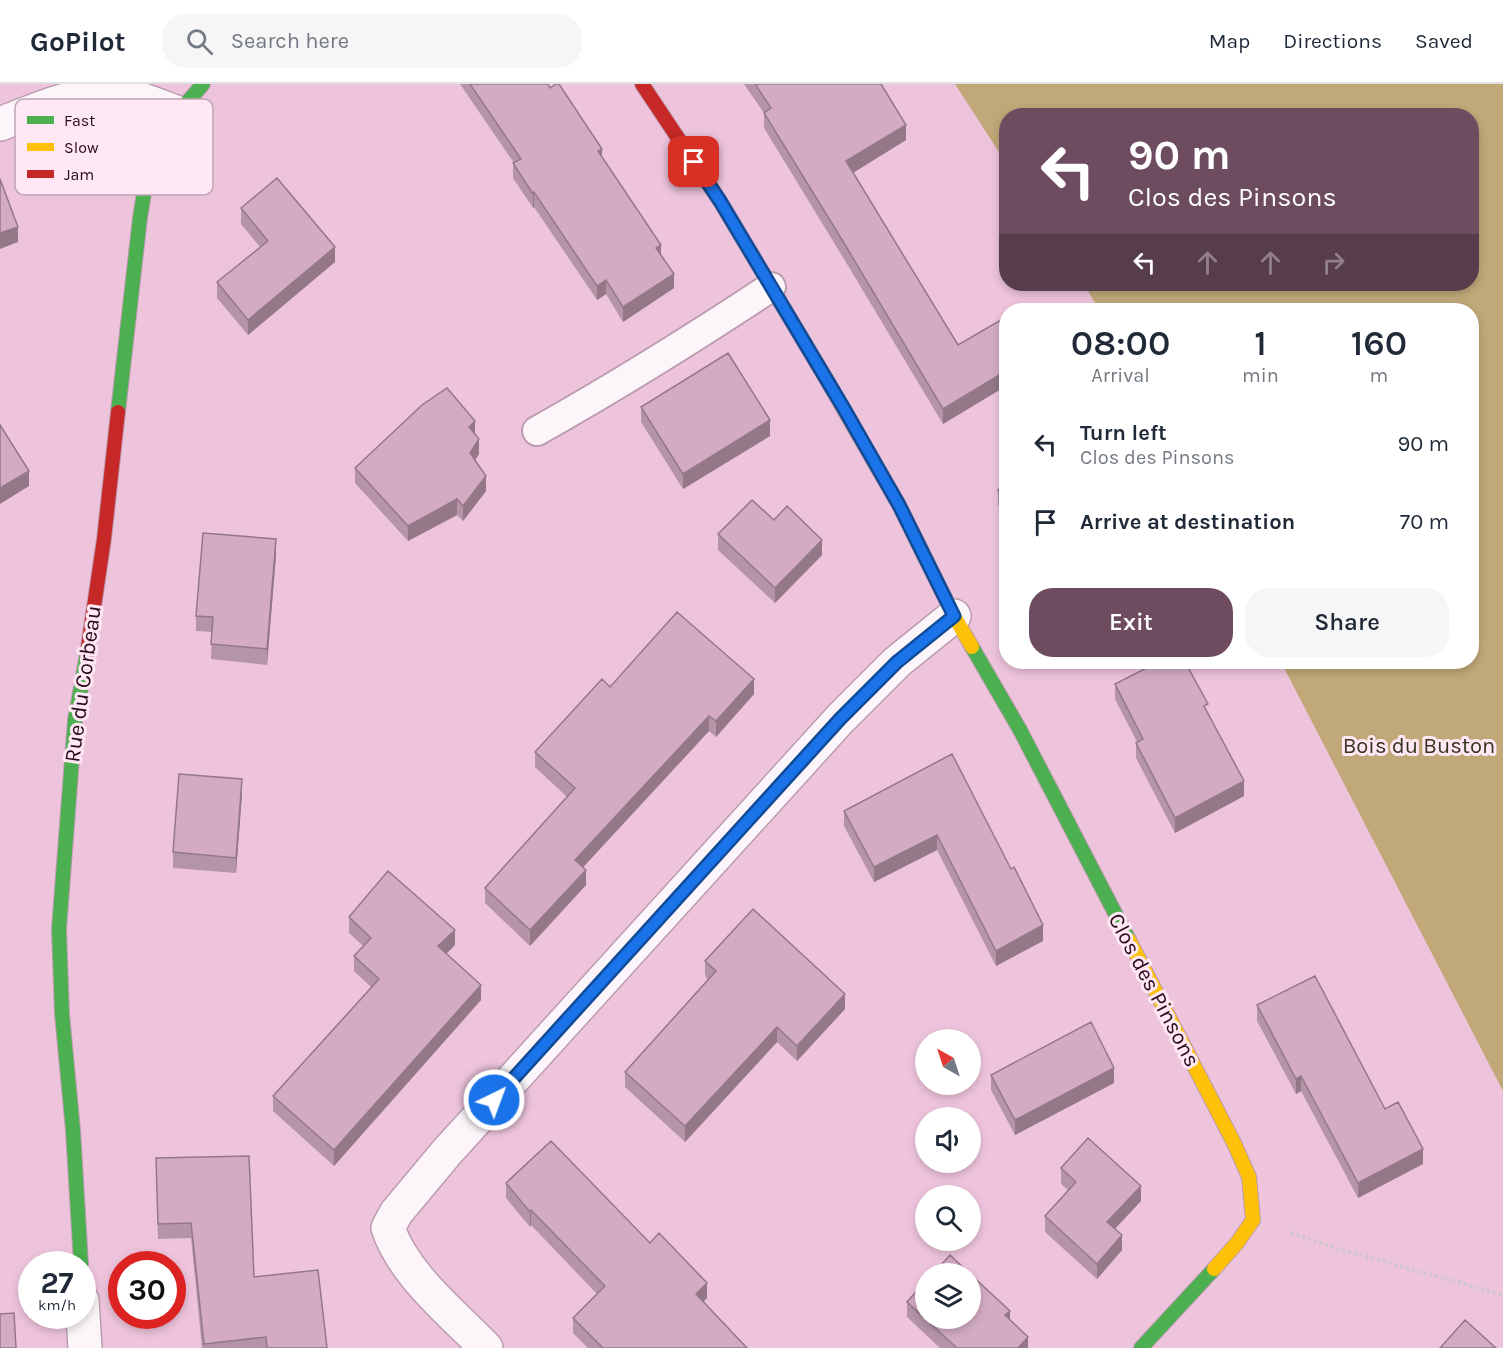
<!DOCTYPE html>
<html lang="en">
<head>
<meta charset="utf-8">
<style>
	body { margin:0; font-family:Karla,sans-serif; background:#f6f6f7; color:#1f2937; height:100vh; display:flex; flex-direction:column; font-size:22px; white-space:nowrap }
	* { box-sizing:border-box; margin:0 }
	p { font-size:20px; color:#747a83 }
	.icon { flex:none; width:33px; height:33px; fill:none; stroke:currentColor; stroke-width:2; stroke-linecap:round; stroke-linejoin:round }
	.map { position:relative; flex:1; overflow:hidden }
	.side { position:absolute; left:999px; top:219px; width:480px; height:366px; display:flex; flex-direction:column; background:#fff; border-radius:24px; box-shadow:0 3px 9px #0003 }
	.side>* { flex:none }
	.banner { position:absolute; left:999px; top:24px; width:480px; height:183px; border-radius:24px; box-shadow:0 3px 9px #0003; background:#6d4c5f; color:#fff; overflow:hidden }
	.needle { width:39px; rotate:321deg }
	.controls { position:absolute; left:915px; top:945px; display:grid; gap:12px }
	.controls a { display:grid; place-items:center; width:66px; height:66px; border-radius:50%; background:#fff; box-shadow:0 3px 9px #0003; font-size:30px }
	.speed { position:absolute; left:18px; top:1167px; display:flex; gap:12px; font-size:30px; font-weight:700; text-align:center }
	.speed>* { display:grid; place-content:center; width:78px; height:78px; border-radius:50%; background:#fff; box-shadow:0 3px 9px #0003; line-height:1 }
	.speed small { font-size:15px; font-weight:400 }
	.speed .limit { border:9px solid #d22; background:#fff; color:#111 }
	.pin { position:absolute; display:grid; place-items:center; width:51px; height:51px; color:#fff; margin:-26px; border-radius:12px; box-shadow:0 3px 9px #0006 }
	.me { position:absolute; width:66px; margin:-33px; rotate:42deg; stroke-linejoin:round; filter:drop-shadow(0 0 4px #0008) }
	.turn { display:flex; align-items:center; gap:21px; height:126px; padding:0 30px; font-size:27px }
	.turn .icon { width:78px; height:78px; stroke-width:2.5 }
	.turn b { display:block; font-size:42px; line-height:51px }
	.lanes { display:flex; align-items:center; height:57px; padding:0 30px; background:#0003; justify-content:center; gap:30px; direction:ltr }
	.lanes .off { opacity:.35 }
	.eta { display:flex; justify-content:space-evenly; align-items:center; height:102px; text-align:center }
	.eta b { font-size:36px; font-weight:600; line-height:42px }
	.button { display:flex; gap:12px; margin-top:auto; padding:12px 30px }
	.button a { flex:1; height:69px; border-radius:24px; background:#6d4c5f; color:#fff; font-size:24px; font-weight:600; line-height:69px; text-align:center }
	.button a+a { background:#f6f6f7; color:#1f2937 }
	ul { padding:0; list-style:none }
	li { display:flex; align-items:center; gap:18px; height:78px; padding:0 30px }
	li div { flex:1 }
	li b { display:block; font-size:22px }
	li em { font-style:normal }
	header { display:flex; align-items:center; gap:36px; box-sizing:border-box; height:84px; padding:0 30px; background:#fff; border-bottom:2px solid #e0e1e3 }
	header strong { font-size:28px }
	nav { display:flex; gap:33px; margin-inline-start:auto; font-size:21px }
	.search { width:420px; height:54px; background:#f6f6f7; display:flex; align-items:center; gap:15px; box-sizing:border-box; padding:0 21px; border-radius:24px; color:#747a83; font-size:22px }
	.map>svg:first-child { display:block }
	.forest { fill:#c0a878 }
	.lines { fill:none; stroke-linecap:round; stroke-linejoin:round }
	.lane-casing { stroke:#bc9caf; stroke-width:32 }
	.street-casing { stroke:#bc9caf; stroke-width:36 }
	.fast-casing { stroke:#bc9caf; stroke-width:16 }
	.slow-casing { stroke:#bc9caf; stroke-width:16 }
	.jam-casing { stroke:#bc9caf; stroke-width:16 }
	.path { stroke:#d2c6cd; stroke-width:4; stroke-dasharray:3 3; stroke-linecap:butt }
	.lane { stroke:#fcf6fa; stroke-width:28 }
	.street { stroke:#fcf6fa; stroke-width:33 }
	.fast { stroke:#4caf50; stroke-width:14 }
	.slow { stroke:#ffc107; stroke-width:14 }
	.jam { stroke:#c62828; stroke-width:14 }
	.wall { fill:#b594a8 }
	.shaded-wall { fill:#947888 }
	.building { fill:#d3acc3; stroke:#947888; stroke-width:1.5 }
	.route-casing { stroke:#114b97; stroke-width:15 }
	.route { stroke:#1a73e8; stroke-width:10 }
	.labels { text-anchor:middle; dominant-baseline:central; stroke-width:6; stroke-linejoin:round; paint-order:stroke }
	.street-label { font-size:22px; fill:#270c1c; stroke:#ffe7f4 }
	.park-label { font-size:22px; fill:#35331d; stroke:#ffe7f4 }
	.key { fill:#ffe7f4; stroke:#bea5b3; stroke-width:1.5 }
	.key-label { font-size:16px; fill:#270c1c }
</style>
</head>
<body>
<header>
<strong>GoPilot</strong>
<div class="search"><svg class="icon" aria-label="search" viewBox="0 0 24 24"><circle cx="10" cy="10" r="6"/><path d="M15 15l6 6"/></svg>Search here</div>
<nav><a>Map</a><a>Directions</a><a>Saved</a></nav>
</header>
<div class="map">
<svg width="1503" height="1264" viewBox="0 0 1503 1264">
	<rect width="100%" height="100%" fill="#eec4dc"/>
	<path class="forest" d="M955,0H1503V1007L1281,578H1472V226H1099L1084,200H1472V32H1006V79Z"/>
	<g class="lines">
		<defs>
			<path id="lane" d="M537,347C617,302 694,254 771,203"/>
			<path id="street" d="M0,40C36,26 77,7 116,10C138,12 158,22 178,29
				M82,1216L85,1264
				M486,1264C452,1229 404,1191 388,1144L396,1129L446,1069L840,635L897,578L954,532"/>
			<path id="fast" d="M118,328L140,134L149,79L178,29L203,0
				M972,563L1020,646L1129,856
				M81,1180L73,1046L62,930L59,845L75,636L87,570
				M1141,1264L1214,1185"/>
			<path id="slow" d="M828,298L899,421L954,532L972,563
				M1129,856L1234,1059L1249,1093L1253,1136L1237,1159L1214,1185"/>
			<path id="jam" d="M642,0L720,117L828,298
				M87,570L104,455L118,328"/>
		</defs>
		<use href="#lane" class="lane-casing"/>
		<use href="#street" class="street-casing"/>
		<use href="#fast" class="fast-casing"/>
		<use href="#slow" class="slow-casing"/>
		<use href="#jam" class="jam-casing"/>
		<path class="path" d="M1291,1149L1329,1162L1503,1211"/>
		<use href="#lane" class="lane"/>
		<use href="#street" class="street"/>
		<use href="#fast" class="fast"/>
		<use href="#slow" class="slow"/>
		<use href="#jam" class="jam"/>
	</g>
	<path class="wall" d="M460,0H548L602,73L661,171L674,204L623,238L606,210L597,216L534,123L533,124L513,94V79H514Z
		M744,0H881L906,56L853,89L958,261L1006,233V302L943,340L844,175L764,44V29Z
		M241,124L335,178L248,251L217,214V198L260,163L241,140Z
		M641,323L770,352L683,405L641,338Z
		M475,351L479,370L475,376L486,407L463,437L457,431L408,457L355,399V384Z
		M1006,401V435L998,421V406Z
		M774,436L822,471L775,519L718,466V450Z
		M276,471L267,581L211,575L212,548L196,547V532Z
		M1115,600L1208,628L1244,712L1175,749L1136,674V659L1137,658L1115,615Z
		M610,603L754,610L716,653L709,647L583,783L586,801L530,862L485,819V804L567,713L535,683V668Z
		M952,670L1043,857L996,882L937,766L874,798L844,742V727Z
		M242,710L236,789L173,784V768Z
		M349,833L455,861L446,870L481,916L334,1082L273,1027V1012L371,903L354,887V872L363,862L349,849Z
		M705,877L845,925L797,977L777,958L685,1058L625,1003V988L708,895L705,892Z
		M1257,921L1385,1025L1423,1080L1358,1114L1301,1007L1296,1010L1257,937Z
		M991,991L1114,999L1015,1051L991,1006Z
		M156,1074L254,1193L327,1264H202L191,1154L158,1155Z
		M1061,1084L1141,1117L1115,1145L1122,1166L1097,1195L1045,1148V1132L1068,1106L1061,1100Z
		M506,1099L650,1159L707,1214L703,1218L747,1264H588L573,1249V1234L597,1210L531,1141L530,1143L506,1114Z
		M907,1218L1010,1236L1028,1264H940L907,1233Z"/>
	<path class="shaded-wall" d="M906,41V56L846,93V77Z
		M602,65V79L598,67Z
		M534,108V123L533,124V110Z
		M18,143V158L0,165V149Z
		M661,161V175L656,164Z
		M335,163V178L248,251V236Z
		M674,190V204L623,238V223Z
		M606,196V210L597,216V202Z
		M1006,287V302L943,340V325Z
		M770,336V352L683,405V390Z
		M475,337V352L469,343Z
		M479,355V370L470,384V369Z
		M29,387V402L0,420V404Z
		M486,392V407L463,437V422Z
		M457,415V431L408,457V442Z
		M276,455V471L267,581V565Z
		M822,456V471L775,519V504Z
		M754,595V610L716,653V637Z
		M709,632V647L575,792V776Z
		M242,695V710L236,789V774Z
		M1244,697V712L1175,749V734Z
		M937,751V766L874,798V783Z
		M586,786V801L530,862V846Z
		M1043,841V857L996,882V867Z
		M455,846V861L438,878V862Z
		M481,901V916L334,1082V1066Z
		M845,910V925L797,977V962Z
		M777,943V958L685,1058V1042Z
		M1114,984V999L1015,1051V1036Z
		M1301,992V1007L1296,1010V995Z
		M1423,1065V1080L1358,1114V1099Z
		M1141,1102V1117L1107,1153V1138Z
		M531,1126V1141L530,1143V1128Z
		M1122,1151V1166L1097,1195V1180Z
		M707,1199V1214L696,1225V1210Z
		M1010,1227V1242L1005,1231Z
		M1028,1253V1264H1018Z"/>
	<path class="building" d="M470,0H548L550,4L556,0H559L602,65L598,67L661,161L656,164L674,190L623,223L606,196L597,202L534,108L533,110L513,79L521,75Z
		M755,0H881L906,41L846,77L958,261L1006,233V287L943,325L844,159L764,29L771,24Z
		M277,94L335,163L248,236L217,198L268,157L241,124Z
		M0,95L18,143L0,149Z
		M728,269L770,336L683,390L641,323Z
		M447,304L475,337L469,343L479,355L470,369L486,392L463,422L457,415L408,442L355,384L422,321Z
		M0,341L29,387L0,404Z
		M1006,401V420L998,406Z
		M752,416L774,436L787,422L822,456L775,504L718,450Z
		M203,449L276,455L267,565L211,560L213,533L196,532Z
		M677,528L754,595L716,637L709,632L575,776L586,786L530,846L485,804L575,704L535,668L602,595L610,603Z
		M1158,578H1185L1208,620L1204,622L1244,697L1175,734L1136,659L1143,655L1115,600Z
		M952,670L1011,785L1014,783L1043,841L996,867L937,751L874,783L844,727Z
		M179,690L242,695L236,774L173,768Z
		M388,787L455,846L438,862L481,901L334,1066L273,1012L379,895L354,872L371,854L349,833Z
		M753,825L845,910L797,962L777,943L685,1042L625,988L716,887L705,877Z
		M1315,892L1385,1025L1398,1018L1423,1065L1358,1099L1301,992L1296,995L1257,921Z
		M1091,938L1114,984L1015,1036L991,991Z
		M1088,1054L1141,1102L1107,1138L1122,1151L1097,1180L1045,1132L1076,1098L1061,1084Z
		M551,1057L650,1159L659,1149L707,1199L696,1210L747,1264H603L573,1234L605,1202L531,1126L530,1128L506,1099Z
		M249,1072L254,1193L318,1186L327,1264H267L266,1253L204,1260L191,1139L158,1140L156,1074Z
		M950,1171L970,1190H933Z
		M970,1190L1010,1227L1005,1231L1028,1253L1018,1264H957L907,1218L926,1197V1234H970Z
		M14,1229L16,1264H0V1230Z
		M1465,1236L1496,1264H1440Z"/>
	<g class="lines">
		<defs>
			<path id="route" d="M494,1016L840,635L897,578L954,532L899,421L843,323L720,117L694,78"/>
		</defs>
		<use href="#route" class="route-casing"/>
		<use href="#route" class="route"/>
	</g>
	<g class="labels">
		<g class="street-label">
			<text transform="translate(83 600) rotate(-82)">Rue du Corbeau</text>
			<text transform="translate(1154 906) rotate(62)">Clos des Pinsons</text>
		</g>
		<g class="park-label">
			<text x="1419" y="662">Bois du Buston</text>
		</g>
	</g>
	<rect x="15" y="15" width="198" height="96" rx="9" class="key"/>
	<rect x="27" y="32" width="27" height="8" fill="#4caf50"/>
	<rect x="27" y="59" width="27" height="8" fill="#ffc107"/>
	<rect x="27" y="86" width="27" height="8" fill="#c62828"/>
	<g class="key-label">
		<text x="64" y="42">Fast</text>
		<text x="64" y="69">Slow</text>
		<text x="64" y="96">Jam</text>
	</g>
</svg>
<div class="controls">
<a><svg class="needle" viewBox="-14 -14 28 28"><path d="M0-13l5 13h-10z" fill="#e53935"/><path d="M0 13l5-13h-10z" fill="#747a83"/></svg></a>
<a><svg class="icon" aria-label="sound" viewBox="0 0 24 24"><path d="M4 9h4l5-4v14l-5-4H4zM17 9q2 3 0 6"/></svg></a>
<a><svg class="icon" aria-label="search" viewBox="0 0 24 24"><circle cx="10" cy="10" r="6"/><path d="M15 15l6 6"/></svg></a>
<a><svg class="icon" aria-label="layers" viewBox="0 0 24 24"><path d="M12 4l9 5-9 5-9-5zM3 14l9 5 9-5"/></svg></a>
</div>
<div class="speed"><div>27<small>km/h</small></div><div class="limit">30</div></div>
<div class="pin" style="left:694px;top:78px;background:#d93025"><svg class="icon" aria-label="arrive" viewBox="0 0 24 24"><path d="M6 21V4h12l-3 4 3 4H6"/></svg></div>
<svg class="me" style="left:494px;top:1016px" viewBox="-20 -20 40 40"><circle r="17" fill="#1a73e8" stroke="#fff" stroke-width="3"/><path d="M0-11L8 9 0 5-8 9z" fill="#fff"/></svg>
<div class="banner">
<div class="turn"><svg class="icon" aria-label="left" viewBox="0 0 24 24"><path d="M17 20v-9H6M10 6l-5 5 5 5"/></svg><div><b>90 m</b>Clos des Pinsons</div></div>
<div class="lanes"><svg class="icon" aria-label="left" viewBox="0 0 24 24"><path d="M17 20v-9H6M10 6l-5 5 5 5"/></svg><svg class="icon off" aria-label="ahead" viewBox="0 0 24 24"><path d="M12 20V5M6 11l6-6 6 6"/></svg><svg class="icon off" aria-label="ahead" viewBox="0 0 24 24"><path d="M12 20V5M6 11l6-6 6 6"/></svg><svg class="icon off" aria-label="right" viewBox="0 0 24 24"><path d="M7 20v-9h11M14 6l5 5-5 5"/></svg></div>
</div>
<section class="side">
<div class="eta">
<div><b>08:00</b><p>Arrival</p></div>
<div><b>1</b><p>min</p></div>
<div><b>160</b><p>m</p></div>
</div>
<ul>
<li><svg class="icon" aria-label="left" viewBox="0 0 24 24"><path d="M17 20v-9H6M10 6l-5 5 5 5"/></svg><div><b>Turn left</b><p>Clos des Pinsons</p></div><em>90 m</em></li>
<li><svg class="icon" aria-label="arrive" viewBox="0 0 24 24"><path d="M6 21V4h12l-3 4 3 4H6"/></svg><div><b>Arrive at destination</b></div><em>70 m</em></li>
</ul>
<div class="button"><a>Exit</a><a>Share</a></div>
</section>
</div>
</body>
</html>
